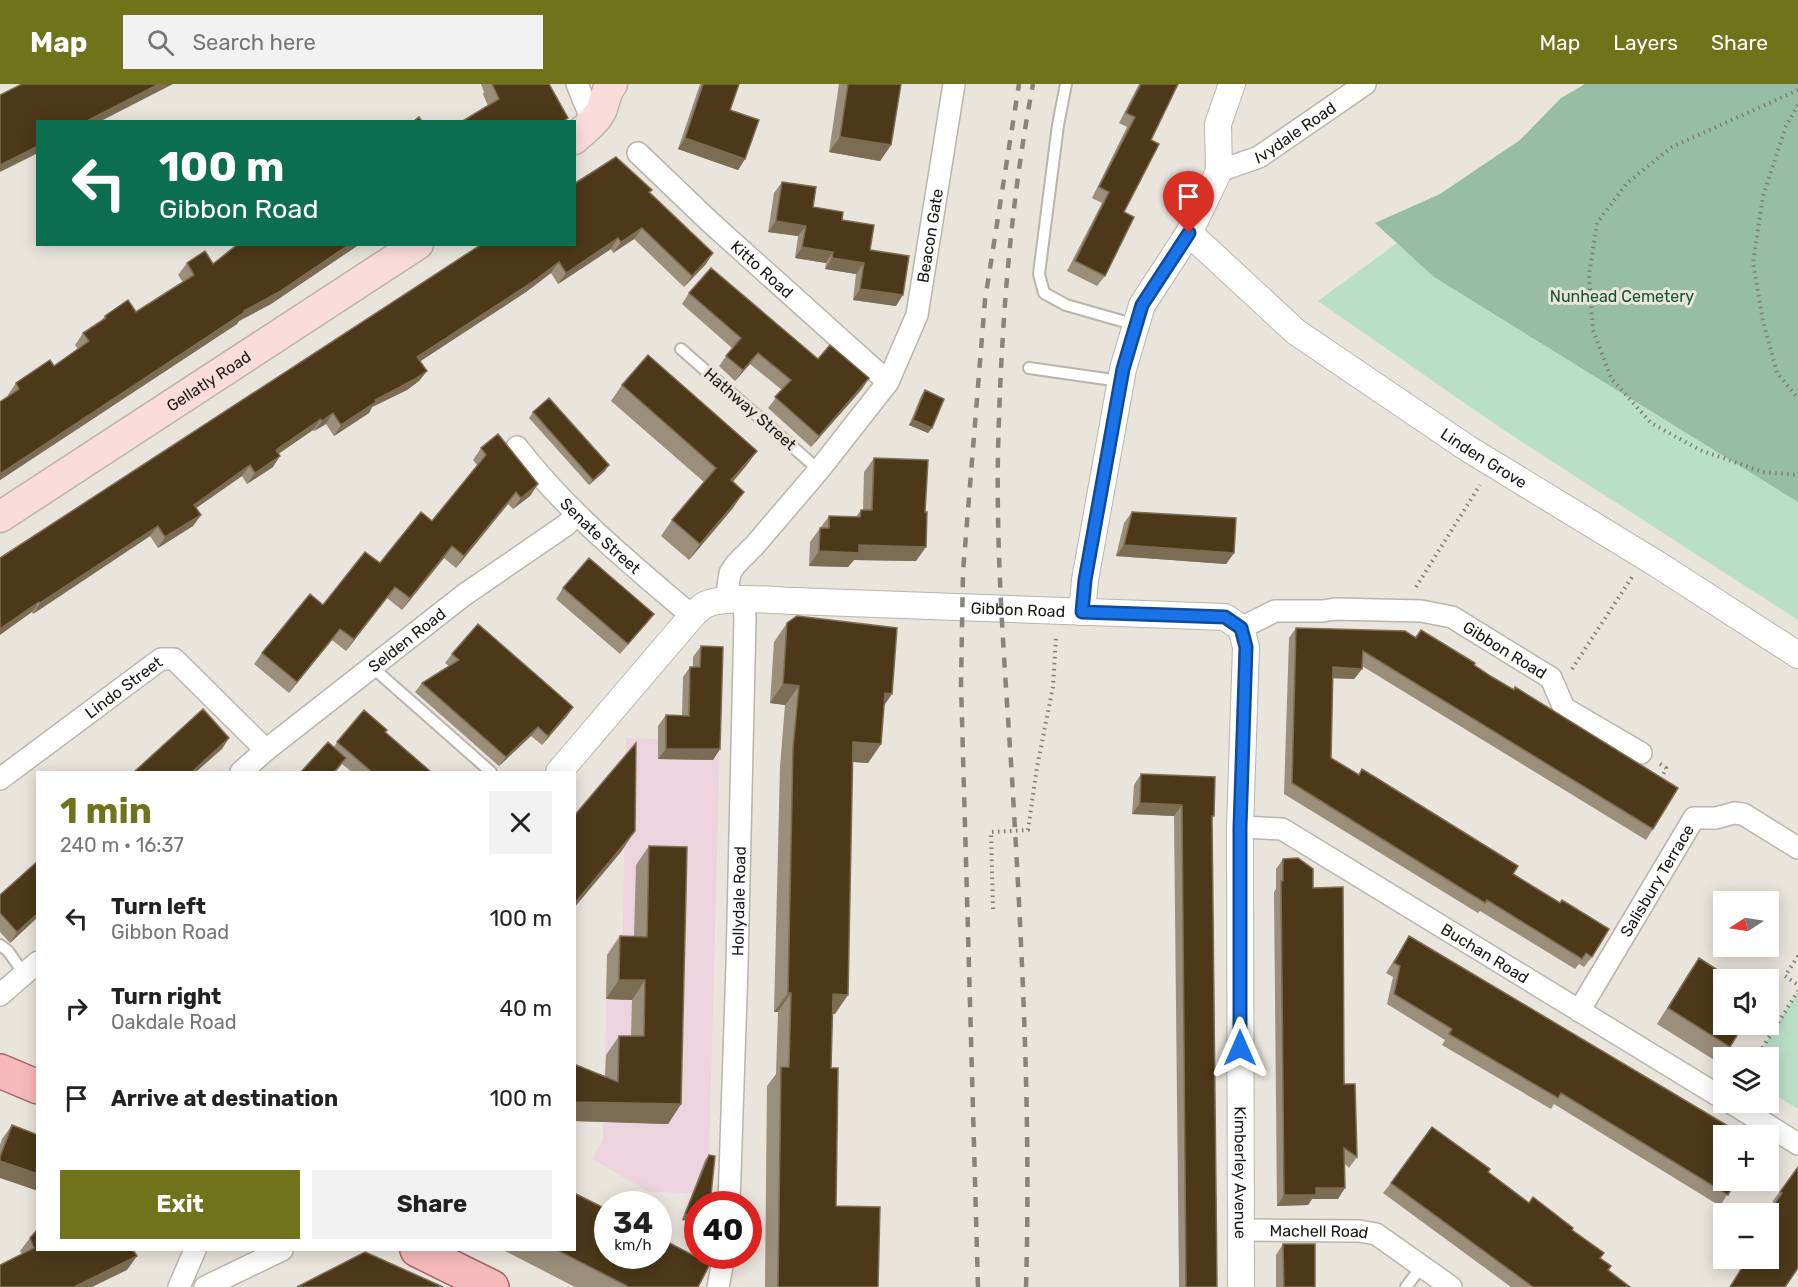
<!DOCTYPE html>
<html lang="en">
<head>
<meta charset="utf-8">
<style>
	body { margin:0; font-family:Rubik,sans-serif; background:#f2f2f2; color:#222; height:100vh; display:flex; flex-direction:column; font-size:22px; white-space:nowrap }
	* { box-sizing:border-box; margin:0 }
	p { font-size:20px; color:#767676 }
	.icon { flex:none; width:33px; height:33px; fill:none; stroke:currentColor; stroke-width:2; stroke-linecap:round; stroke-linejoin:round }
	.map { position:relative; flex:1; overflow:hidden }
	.details { position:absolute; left:36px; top:687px; width:540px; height:480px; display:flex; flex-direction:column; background:#fff; border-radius:0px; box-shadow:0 3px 15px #0003 }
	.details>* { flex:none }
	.top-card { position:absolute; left:36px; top:36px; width:540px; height:126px; border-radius:0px; box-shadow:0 3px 15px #0003; background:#0b6e4f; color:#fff; overflow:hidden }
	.needle { width:39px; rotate:258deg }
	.fabs { position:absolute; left:1713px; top:807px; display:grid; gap:12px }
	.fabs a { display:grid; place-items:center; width:66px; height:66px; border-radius:0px; background:#fff; box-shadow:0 3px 15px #0003; font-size:30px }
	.speed { position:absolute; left:594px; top:1107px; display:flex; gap:12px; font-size:30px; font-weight:700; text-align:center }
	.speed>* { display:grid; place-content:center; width:78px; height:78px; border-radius:50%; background:#fff; box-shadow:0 3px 15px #0003; line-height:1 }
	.speed small { font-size:15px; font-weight:400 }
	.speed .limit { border:9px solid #d22; background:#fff; color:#111 }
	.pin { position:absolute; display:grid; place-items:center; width:51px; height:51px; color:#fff; margin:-62px -26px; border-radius:50% 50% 50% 0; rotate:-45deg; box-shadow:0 0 6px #0007 }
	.pin .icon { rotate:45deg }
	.me { position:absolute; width:66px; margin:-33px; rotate:0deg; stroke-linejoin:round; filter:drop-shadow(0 0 4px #0008) }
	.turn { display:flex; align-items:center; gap:21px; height:126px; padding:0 24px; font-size:27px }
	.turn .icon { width:78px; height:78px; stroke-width:2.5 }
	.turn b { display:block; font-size:42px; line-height:51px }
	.round { display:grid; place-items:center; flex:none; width:63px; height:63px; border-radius:0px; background:#f2f2f2 }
	.summary { display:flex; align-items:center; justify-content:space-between; height:102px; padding:0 24px }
	h1 { font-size:36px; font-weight:700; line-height:45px; color:#6f731a }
	.button { display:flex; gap:12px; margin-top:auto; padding:12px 24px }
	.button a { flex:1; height:69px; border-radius:0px; background:#6f731a; color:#fff; font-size:24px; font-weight:700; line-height:69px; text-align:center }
	.button a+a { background:#f2f2f2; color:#222 }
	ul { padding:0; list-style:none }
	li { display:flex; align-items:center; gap:18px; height:90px; padding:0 24px }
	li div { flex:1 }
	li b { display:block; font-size:22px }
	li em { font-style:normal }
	header { display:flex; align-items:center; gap:36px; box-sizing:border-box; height:84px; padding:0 30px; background:#6f731a; color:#fff }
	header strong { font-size:28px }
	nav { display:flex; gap:33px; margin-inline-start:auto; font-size:21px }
	.search { width:420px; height:54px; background:#f2f2f2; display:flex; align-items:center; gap:15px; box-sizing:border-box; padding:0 21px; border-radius:0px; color:#767676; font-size:22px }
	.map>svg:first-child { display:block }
	.education { fill:#ecd3dd }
	.green { fill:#badfc7 }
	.forest { fill:#97bea5 }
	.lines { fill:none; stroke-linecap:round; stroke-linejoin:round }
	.service-casing { stroke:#b9b4ac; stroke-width:14 }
	.minor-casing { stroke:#b9b4ac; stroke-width:24 }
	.tertiary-casing { stroke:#b9b4ac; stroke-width:28 }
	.secondary-casing { stroke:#b9b4ac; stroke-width:33 }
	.primary-casing { stroke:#a66363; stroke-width:36 }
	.path { stroke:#817d78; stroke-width:4; stroke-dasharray:1.5 4.5; stroke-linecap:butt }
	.service { stroke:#fff; stroke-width:10 }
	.minor { stroke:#fff; stroke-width:21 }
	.tertiary { stroke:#fff; stroke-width:26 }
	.secondary { stroke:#fbdcdd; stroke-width:30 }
	.primary { stroke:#f7babb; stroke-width:33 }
	.rail { stroke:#88857f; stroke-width:4.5; stroke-dasharray:10 10; stroke-linecap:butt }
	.wall { fill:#9b8e7b }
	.shaded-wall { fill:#7c6c54 }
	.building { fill:#4d391a; stroke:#7c6c54; stroke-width:1.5 }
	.route-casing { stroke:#114b97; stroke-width:15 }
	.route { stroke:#1a73e8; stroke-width:10 }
	.labels { text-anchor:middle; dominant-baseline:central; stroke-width:6; stroke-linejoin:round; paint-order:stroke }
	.street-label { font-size:16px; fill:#1a1815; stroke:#e9e4dc }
	.park-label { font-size:16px; fill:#125333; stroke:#e9e4dc }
</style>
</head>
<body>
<header>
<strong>Map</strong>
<div class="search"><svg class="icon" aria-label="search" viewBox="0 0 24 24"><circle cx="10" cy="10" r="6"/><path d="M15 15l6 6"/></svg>Search here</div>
<nav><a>Map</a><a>Layers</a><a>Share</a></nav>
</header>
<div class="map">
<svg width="1798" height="1203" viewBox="0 0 1798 1203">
	<rect width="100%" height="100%" fill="#e9e4dc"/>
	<path class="education" d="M626,654L720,657L708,1109L649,1108L592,1075L603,1056L608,865L623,848Z"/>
	<path class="green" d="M1614,0H1798V536L1499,343L1318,217Z
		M1798,907V1025L1769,1007L1768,974L1757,973Z"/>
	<path class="forest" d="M1585,0H1798V418L1434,193L1375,139L1440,110L1520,56L1561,14Z"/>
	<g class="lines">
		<defs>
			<path id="service" d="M1066,0L1058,41L1039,190L1044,209L1066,221L1136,241
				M681,265L819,386
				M1029,284L1120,297
				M372,583L491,688
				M0,861L8,867L24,890
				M1406,1203L1422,1182"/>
			<g id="minor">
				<path d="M577,0L593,39"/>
				<path id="s1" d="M638,69L710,138L888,298"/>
				<path id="s2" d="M1219,87L1259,73L1365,0"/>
				<path id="s3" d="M517,363C567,428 630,479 692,532"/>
				<path id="s4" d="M731,516L728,502L730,489L736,480L755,461L819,386L888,298L917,231L954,0"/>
				<path id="s5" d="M1241,544L1275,527H1323L1335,525L1421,527L1452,533L1551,594L1564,624L1641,669"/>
				<path id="s6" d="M241,688L266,666L464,511L566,441L576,431"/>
				<path id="s7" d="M0,695L161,575H174L266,666"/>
				<path id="s8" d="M1240,743L1282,745L1724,1015"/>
				<path d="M0,911L38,878"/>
				<path id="s9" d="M1579,927L1694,734H1716L1734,729L1743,730L1798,764"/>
				<path d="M1730,1018L1798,1060"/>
				<path id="s10" d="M729,1120L737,881L745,534L743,515"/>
				<path id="s11" d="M1241,1146L1359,1147L1376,1150L1451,1203"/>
				<path d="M179,1203L195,1166"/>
				<path d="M205,1203L282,1166"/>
				<path d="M718,1203L724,1172"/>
			</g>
			<g id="tertiary">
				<path id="s12" d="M1189,149L1296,248L1467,364L1657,480L1798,571"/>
				<path d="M1082,528L1085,496L1123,285L1142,221L1189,149L1219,87L1218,40L1232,0"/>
				<path id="s13" d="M559,688L692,532C695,529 699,525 703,522C720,511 772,516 794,517L1225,533L1241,544L1246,563L1240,743L1241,1203"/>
			</g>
			<g id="secondary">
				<path d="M574,55C584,46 595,38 601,27C605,18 605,8 612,0"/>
				<path id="s14" d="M0,433L418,160"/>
			</g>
			<path id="primary" d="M0,987L38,1003
				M417,1166L492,1203"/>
		</defs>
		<use href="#service" class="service-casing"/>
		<use href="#minor" class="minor-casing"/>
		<use href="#tertiary" class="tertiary-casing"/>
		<use href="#secondary" class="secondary-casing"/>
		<use href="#primary" class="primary-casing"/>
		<path class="path" d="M1798,6L1672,63L1627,99L1597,139L1589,191L1593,246L1611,294L1651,339L1700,366L1763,388L1798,391
			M1798,21L1786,42L1763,112L1753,179L1763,237L1777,289L1798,314
			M1416,503L1480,401
			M1572,585L1632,493
			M1660,680L1666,684L1660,698
			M993,825L991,748L1028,746L1037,683L1053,603L1056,552
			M1798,872L1785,892L1798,901
			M1756,974L1798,907"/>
		<use href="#service" class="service"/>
		<use href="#minor" class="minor"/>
		<use href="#tertiary" class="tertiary"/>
		<use href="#secondary" class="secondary"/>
		<use href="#primary" class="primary"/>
		<path class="rail" d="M978,1203L961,600L963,488L985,216L1019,0
			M1026,1203C1031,1034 1022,863 1012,694C1005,586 996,476 998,368C1001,244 1010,121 1033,0"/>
	</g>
	<path class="wall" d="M481,0H549L488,22L483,10L484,8Z
		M700,0H739L730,26L745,75L738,86L678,65Z
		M839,0H901L891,61L880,77L829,68Z
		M1139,0H1178L1151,56L1124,128L1105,192L1097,202L1067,187L1102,119L1092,114L1127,43L1119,39Z
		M782,98L813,123L842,136L870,166L896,222L853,216L856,190L825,185L826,179L795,174L798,152L768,148L774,109Z
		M652,106L650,109L706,180L684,203L634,155L613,169L611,165L558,200L551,189L526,208L420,277L427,287L419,297L407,306L372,323L369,329L334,352L326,340L314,347L313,346L278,370L273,383L247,400L242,392L196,424L201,431L193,442L158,464L150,452L33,530L0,474Z
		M234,160H360L271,220L239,237L237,240L0,396V318L8,312V311L16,299L54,282L78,265L75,261L83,249L101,237L105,232L136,228L183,198L178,191L187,179L213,180L235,163Z
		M689,209L818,275L862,305L811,363L768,324L782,306L750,280L735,297L719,282L732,264L682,220Z
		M622,301L757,367L746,382L733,398V424L689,476L661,452L672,436L704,398L611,317Z
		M925,306L928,349L909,341L921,312Z
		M533,328L605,387L589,401L529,334Z
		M481,364L538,400L530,412L513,425L508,420L456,484L444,474L402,526L387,514L346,567L332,556L289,609L254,580L262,569L323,521L380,479L432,437L477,381L473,376Z
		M874,374L916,477L854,476L848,483L809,482L810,458L829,432L856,433L861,426H863L864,388Z
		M1132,428L1234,469L1226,480L1116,472L1124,439Z
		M563,504L654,530L646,540L620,570L556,515Z
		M787,539L884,621L881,660L868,679L853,678L835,930H832L831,984L836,1122L878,1203H765L767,1002L776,990L778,928H774L780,683L785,621L770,619L774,558Z
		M1296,544L1415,553L1421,546L1474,581L1653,745L1646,756L1362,582V585L1354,595L1333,594L1331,674L1513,790L1592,873L1584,883L1579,880L1575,885L1480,827L1478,829L1284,710L1289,554Z
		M701,562L720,665L713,676L658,675V642L666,631L682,632L683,593L690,583H693V573Z
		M452,570L573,623L567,632L542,661L531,652L499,682L415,608L422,599L449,582L445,579Z
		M385,648L431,688H352L342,680L336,688H301L334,663L337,658Z
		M1141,690L1214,732L1212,735L1217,1203H1179L1174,732L1132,730L1134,701Z
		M649,762L681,1020L668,1040L574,1037V980L605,992L606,971L619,952H631L632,916L606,915L607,871L620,852H634L636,781Z
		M1283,775L1313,804L1357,1073L1349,1084L1345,1080L1338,1115H1312L1308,1121L1277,1122L1274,808L1276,805V785Z
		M38,777V833L10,859L0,848V811Z
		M1409,852L1724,1096H1742L1740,1099L1736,1097L1720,1122L1554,1020L1551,1025L1442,961L1445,956L1387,920L1393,893L1386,889L1402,863Z
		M1699,874L1730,963L1719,979L1657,940L1688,890Z
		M12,1041L0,1094V1061L2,1055Z
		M709,1071L710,1120L682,1136L705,1076Z
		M1798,1083V1184L1768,1174V1130H1767L1774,1119L1772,1118Z
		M1488,1088L1529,1119L1572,1146L1600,1174L1608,1186L1630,1203H1511L1383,1109L1391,1099Z
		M30,1154L127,1186L22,1170L20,1167Z
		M1283,1160L1315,1203H1276V1171Z
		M503,1166H574L698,1203H575Z"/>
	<path class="shaded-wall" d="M159,0H173L99,38H85Z
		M840,53L891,61L880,77L829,68Z
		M685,54L745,75L738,86L678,65Z
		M38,62V69L0,88V81Z
		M776,137L806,142L798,152L768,148Z
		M642,144L634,155L613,169L621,158Z
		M618,154L611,165L558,200L566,189Z
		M350,160H360L271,220L239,237L237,240L0,396V390L244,227Z
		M802,163L833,168L826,179L795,174Z
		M713,169L706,180L684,203L692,192Z
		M832,174L864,179L856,190L825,185Z
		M559,178L551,189L526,208L410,284L417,273Z
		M860,205L903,211L896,222L853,216Z
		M758,269L750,280L735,297L743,286Z
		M427,287L419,297L407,306L372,323L369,329L334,352L341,341L375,316Z
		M869,294L862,305L811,363L819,352Z
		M333,329L326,340L314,347L322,337Z
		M321,335L313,346L268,377L276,366Z
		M913,336L932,344L928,349L909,341Z
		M757,367L746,382L720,412L731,396Z
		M280,372L273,383L247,400L255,389Z
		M250,381L242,392L186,431L194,421Z
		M609,381L605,387L589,401L593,396Z
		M538,400L530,412L513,425L521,414Z
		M516,408L508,420L456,484L464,472Z
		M744,408L733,424L689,476L700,460Z
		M201,431L193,442L158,464L165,453Z
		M158,442L150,452L33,530L40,519Z
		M859,461L926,463L916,477L854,476L848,483L809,482L819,467Z
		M1124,461L1234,469L1226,480L1116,472Z
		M452,462L444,474L402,526L410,514Z
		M395,503L387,514L346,567L354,555Z
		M39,518L32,528L0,551V545Z
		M340,545L332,556L289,609L297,598Z
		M1333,583L1362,585L1354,595L1326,594Z
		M783,600L799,602L785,621L770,619Z
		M885,609L892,610L879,629Z
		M573,623L567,632L542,661L548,652Z
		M538,643L531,652L499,682L506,673Z
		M229,654L222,665L196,688H192Z
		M853,658L881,660L868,679L840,677Z
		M666,665H720L713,676L658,675Z
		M1140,719L1182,721L1174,732L1132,730Z
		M635,747L621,768L574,824V820Z
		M38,829V833L10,859L17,848Z
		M619,896H645L632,916L606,915Z
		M788,909H791L778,928H774Z
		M833,910L848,911L835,930L820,929Z
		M574,1018L681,1020L668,1040L574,1037Z
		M0,1077L38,1090V1107L0,1094Z
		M1316,1104H1345L1338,1115H1312L1308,1121L1277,1122L1284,1111Z
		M685,1130L698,1133V1139L682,1136Z
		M137,1172L127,1186L92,1203H74Z"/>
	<path class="building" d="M22,0H159L85,38H38V62L0,81V11Z
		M492,0H549L568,34L562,38H461L499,15Z
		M703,0H739L730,26L759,36L745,75L685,54Z
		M848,0H901L891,61L840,53Z
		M1141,0H1178L1151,56L1159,60L1124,128L1134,133L1105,192L1075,177L1109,108L1099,103L1135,33L1126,29Z
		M419,33L422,38H413Z
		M616,73L652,106L649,108L713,169L692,192L642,144L621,158L618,154L566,189L559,178L534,197L417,273L427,287L415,295L375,316L376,318L341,341L333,329L322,337L321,335L276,366L280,372L255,389L250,381L194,421L201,431L165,453L158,442L40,519L39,518L0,545V474L482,160H574V100Z
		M782,98L816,103L813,123L843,128L842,136L874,141L870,166L909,172L903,211L860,205L864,179L832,174L833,168L802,163L806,142L776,137Z
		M238,160H350L279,208L244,227L245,228L0,390V318L19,305L16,299L50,276L54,282L89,257L83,249L106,234L105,232L128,216L136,228L194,191L187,179L205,167L213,180Z
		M711,184L818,275L830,261L869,294L819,352L775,313L791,296L758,269L743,286L726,272L741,254L689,209Z
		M648,271L757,367L731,396L744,408L700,460L672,436L716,384L622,301Z
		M925,306L944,315L932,344L913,336Z
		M549,314L609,381L593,396L533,328Z
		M498,350L538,400L521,414L516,408L464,472L452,462L410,514L395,503L354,555L340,545L297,598L262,569L310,510L323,521L365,468L380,479L421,428L432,437L486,371L481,364Z
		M874,374L928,376L925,428H927L926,463L859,461V469L819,467L820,444H829V432L860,433L861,426H872Z
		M1132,428L1236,434L1234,469L1124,461Z
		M589,474L654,530L628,560L563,504Z
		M797,532L897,544L892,610L885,609L881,660L853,658L848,911L833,910L831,984H838L836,1122L880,1123L878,1203H778L781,983H789L791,909H788L793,664L799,602L783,600L787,539Z
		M478,540L573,623L548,652L538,643L506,673L422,599L459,576L452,570Z
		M1296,544L1405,547L1416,554L1421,546L1475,579L1474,581L1492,593L1514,606L1515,603L1678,704L1653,745L1363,567L1362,585L1333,583L1331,674L1359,691L1362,685L1378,695L1518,782L1513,790L1560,819L1562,816L1609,845L1592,873L1586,869L1582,875L1487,816L1485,819L1292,699Z
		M701,562L723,563L720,665H666V631L689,632L690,583H700Z
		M203,625L229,654L192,688H134Z
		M364,626L387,646L385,648L431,688H372L337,658Z
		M328,658L346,674L334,688H301Z
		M636,659L635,747L574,820V732Z
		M1141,690L1215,693L1214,732H1212L1217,1203H1186L1182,721L1140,719Z
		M649,762L687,763L681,1020L574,1018V980L618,998L619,952H644L645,896H619L620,852L647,853Z
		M1298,774L1313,785V804L1343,803L1344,1000H1355L1357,1073L1344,1064L1345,1104H1316V1111H1284L1281,797H1283V775Z
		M38,777V829L17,848L0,829V811Z
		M1409,852L1745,1052H1724V1096H1736L1728,1111L1561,1009L1558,1014L1449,950L1452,945L1394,910L1400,882L1394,879Z
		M1699,874L1733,896H1724V940H1744L1730,963L1668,924Z
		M12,1041L38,1051V1090L0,1077V1073Z
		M1432,1043L1490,1085L1488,1088L1492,1091L1529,1119L1533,1113L1573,1144L1572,1146L1604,1169L1600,1174L1611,1182L1608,1186L1630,1203H1533L1391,1099Z
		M709,1071L715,1072L710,1120H698V1133L685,1130Z
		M1798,1083V1184L1785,1203H1730L1748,1174H1768V1130L1782,1109L1780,1108Z
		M574,1109L608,1126V1172H658V1153L710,1180L698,1203H629L557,1166H574Z
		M38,1145V1166H133L137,1172L74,1203H0V1181L34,1164L30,1154Z
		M1283,1160H1315V1203H1284Z
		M365,1168L443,1203H297Z"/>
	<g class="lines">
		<defs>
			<path id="route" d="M1189,149L1142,221L1123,285L1085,496L1082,528L1225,533L1241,544L1246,563L1240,743V964"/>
		</defs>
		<use href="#route" class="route-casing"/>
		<use href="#route" class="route"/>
	</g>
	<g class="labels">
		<g class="street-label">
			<text stroke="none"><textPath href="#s2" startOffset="86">Ivydale Road</textPath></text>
			<text stroke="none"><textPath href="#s4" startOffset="429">Beacon Gate</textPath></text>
			<text stroke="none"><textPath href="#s1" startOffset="170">Kitto Road</textPath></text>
			<text stroke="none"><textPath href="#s14" startOffset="249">Gellatly Road</textPath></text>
			<text transform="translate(750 325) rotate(41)">Hathway Street</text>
			<text stroke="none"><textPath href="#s12" startOffset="372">Linden Grove</textPath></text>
			<text stroke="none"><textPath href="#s3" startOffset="122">Senate Street</textPath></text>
			<text stroke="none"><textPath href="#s13" startOffset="536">Gibbon Road</textPath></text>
			<text stroke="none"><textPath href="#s6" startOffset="212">Selden Road</textPath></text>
			<text stroke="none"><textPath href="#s5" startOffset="278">Gibbon Road</textPath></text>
			<text stroke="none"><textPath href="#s7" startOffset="154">Lindo Street</textPath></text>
			<text stroke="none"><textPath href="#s9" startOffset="152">Salisbury Terrace</textPath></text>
			<text stroke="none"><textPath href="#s10" startOffset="303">Hollydale Road</textPath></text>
			<text stroke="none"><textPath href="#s8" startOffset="280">Buchan Road</textPath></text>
			<text stroke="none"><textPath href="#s13" startOffset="1308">Kimberley Avenue</textPath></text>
			<text stroke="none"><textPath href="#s11" startOffset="78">Machell Road</textPath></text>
		</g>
		<g class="park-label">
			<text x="1622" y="212">Nunhead Cemetery</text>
		</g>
	</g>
</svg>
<div class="fabs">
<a><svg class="needle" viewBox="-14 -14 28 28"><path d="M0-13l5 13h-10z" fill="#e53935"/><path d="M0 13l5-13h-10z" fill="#767676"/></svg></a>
<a><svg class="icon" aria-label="sound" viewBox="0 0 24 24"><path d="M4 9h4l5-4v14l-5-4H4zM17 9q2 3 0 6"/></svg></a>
<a><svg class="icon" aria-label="layers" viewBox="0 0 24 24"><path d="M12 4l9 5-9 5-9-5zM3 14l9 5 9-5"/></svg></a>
<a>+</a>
<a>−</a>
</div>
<div class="speed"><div>34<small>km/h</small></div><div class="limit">40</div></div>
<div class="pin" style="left:1189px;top:149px;background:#d93025"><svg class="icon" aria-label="arrive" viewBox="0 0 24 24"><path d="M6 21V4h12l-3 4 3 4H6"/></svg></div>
<svg class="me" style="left:1240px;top:964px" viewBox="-20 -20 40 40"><path d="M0-17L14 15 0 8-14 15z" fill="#1a73e8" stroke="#fff" stroke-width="4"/></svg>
<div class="top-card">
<div class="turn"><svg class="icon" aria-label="left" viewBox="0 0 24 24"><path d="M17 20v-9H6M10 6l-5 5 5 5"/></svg><div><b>100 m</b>Gibbon Road</div></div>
</div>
<section class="details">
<div class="summary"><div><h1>1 min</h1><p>240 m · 16:37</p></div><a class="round"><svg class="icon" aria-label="close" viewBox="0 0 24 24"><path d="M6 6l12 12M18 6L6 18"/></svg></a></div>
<ul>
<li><svg class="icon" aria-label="left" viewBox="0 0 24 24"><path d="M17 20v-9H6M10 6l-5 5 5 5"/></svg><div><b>Turn left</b><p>Gibbon Road</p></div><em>100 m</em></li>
<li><svg class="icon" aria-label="right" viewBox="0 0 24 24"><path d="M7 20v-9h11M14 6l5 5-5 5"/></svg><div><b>Turn right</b><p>Oakdale Road</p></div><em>40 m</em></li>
<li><svg class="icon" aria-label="arrive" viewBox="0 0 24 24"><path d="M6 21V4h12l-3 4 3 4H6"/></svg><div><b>Arrive at destination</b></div><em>100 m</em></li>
</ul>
<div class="button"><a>Exit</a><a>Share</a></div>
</section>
</div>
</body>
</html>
